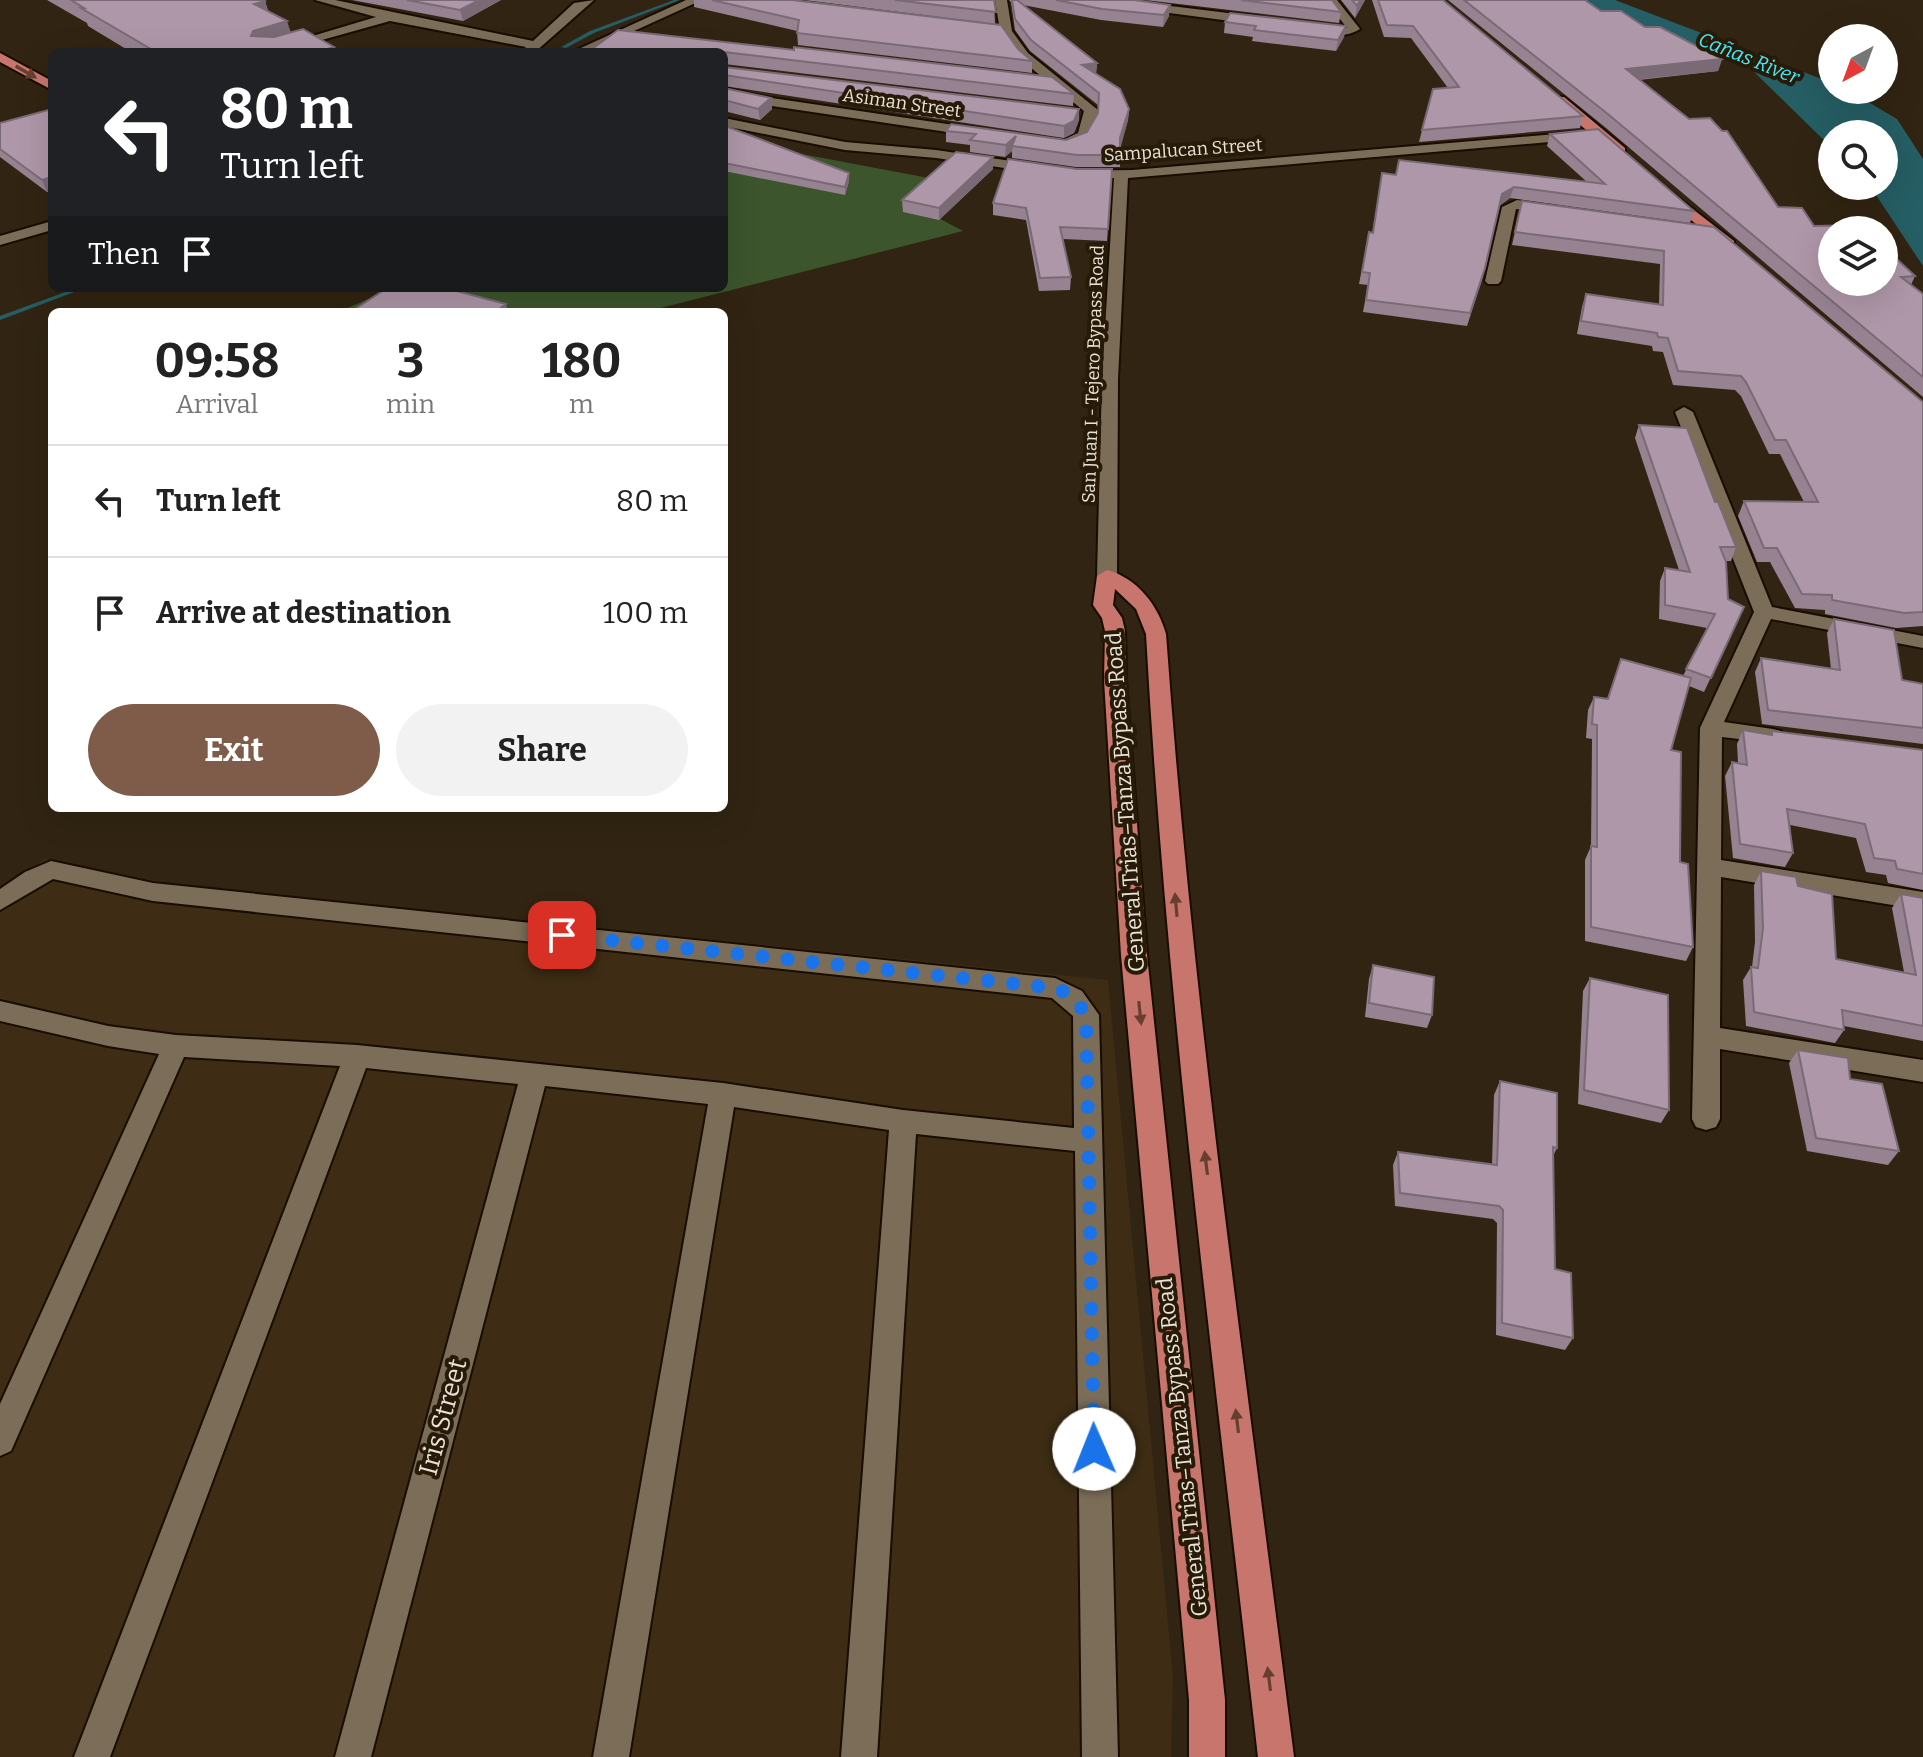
<!DOCTYPE html>
<html lang="en">
<head>
<meta charset="utf-8">
<style>
	body { margin:0; font-family:Bitter,serif; background:#f2f2f2; color:#222; height:100vh; display:flex; flex-direction:column; font-size:30px; white-space:nowrap }
	* { box-sizing:border-box; margin:0 }
	p { font-size:26px; color:#767676 }
	.icon { flex:none; width:44px; height:44px; fill:none; stroke:currentColor; stroke-width:2; stroke-linecap:round; stroke-linejoin:round }
	.map { position:relative; flex:1; overflow:hidden }
	.side { position:absolute; left:48px; top:308px; width:680px; height:504px; display:flex; flex-direction:column; background:#fff; border-radius:12px; box-shadow:0 8px 32px #0002 }
	.side>* { flex:none }
	.banner { position:absolute; left:48px; top:48px; width:680px; height:244px; border-radius:12px; box-shadow:0 8px 32px #0002; background:#202124; color:#fff; overflow:hidden }
	.needle { width:52px; rotate:221deg }
	.controls { position:absolute; left:1818px; top:24px; display:grid; gap:16px }
	.controls a { display:grid; place-items:center; width:80px; height:80px; border-radius:50%; background:#fff; box-shadow:0 8px 32px #0002; font-size:40px }
	.pin { position:absolute; display:grid; place-items:center; width:68px; height:68px; color:#fff; margin:-34px; border-radius:16px; box-shadow:0 4px 12px #0006 }
	.me { position:absolute; width:88px; margin:-44px; rotate:359deg; stroke-linejoin:round; filter:drop-shadow(0 0 6px #0008) }
	.turn { display:flex; align-items:center; gap:28px; height:168px; padding:0 40px; font-size:36px }
	.turn .icon { width:104px; height:104px; stroke-width:2.5 }
	.turn b { display:block; font-size:56px; line-height:68px }
	.then { display:flex; align-items:center; height:76px; padding:0 40px; background:#0003; gap:16px; font-size:30px }
	.eta { display:flex; justify-content:space-evenly; align-items:center; height:136px; text-align:center }
	.eta b { font-size:48px; font-weight:700; line-height:56px }
	.button { display:flex; gap:16px; margin-top:auto; padding:16px 40px }
	.button a { flex:1; height:92px; border-radius:48px; background:#7f5c49; color:#fff; font-size:32px; font-weight:700; line-height:92px; text-align:center }
	.button a+a { background:#f2f2f2; color:#222 }
	ul { padding:0; list-style:none }
	li { display:flex; align-items:center; gap:24px; height:112px; padding:0 40px; border-top:2px solid #e0e0e0 }
	li div { flex:1 }
	li b { display:block; font-size:30px }
	li em { font-style:normal }
	.map>svg:first-child { display:block }
	.built { fill:#3e2d14 }
	.green { fill:#3c552d }
	.water { fill:#255e64 }
	.lines { fill:none; stroke-linecap:round; stroke-linejoin:round }
	.stream { fill:#255e64; fill-rule:evenodd }
	.minor-casing { stroke:#180d00; stroke-width:4 }
	.major-casing { stroke:#180d00; stroke-width:4 }
	.minor { fill:#7c6d59; fill-rule:evenodd }
	.major { fill:#c8766d; fill-rule:evenodd }
	.wall { fill:#968290 }
	.shaded-wall { fill:#7a6a76 }
	.building { fill:#ae97a8; stroke:#7a6a76; stroke-width:2 }
	.oneway { fill:#673f30 }
	.route { stroke:#1a73e8; stroke-width:14; stroke-dasharray:0 25.2 }
	.labels { text-anchor:middle; dominant-baseline:central; stroke-width:8; stroke-linejoin:round; paint-order:stroke }
	.far-street-label { font-size:18px; fill:#eae2d7; stroke:#271b08 }
	.far-water-label { font-size:20px; font-style:italic; fill:#4be7f8; stroke:#271b08 }
	.street-label { font-size:22px; fill:#eae2d7; stroke:#271b08 }
	.near-street-label { font-size:26px; fill:#eae2d7; stroke:#271b08 }
</style>
</head>
<body>
<div class="map">
<svg width="1923" height="1757" viewBox="0 0 1923 1757">
	<rect width="100%" height="100%" fill="#312412"/>
	<path class="built" d="M45,859L178,885L1108,980L1173,1677L1171,1757H0V892Z"/>
	<path class="green" d="M738,142L934,179L927,212L963,231L645,312H338L394,288H724V148Z"/>
	<path class="water" d="M1570,0H1615L1832,83V90H1848L1897,119L1923,159V266L1870,186H1884V134H1832V148L1749,67Z"/>
	<g class="lines">
		<path class="stream" d="M674,0H680L594,33L566,48L561,47L590,31Z
			M557,49L559,52H553Z
			M76,288H85L0,320V316Z"/>
		<defs>
			<path id="minor" d="M315,0H335L533,41L574,3L594,0L535,52H521L526,47L390,21L279,52H259L376,17Z
				M686,0H702L588,52H572Z
				M995,0H1007L1012,31L1028,53L1098,110C1094,130 1078,161 1054,144L1078,133L1084,111L1020,59L1000,31Z
				M1087,0H1121L1261,17L1267,21L1261,25L1093,3Z
				M1325,0H1337L1360,29C1345,39 1326,34 1309,31V25L1313,24L1347,28Z
				M724,88L765,97L981,129L988,133L981,137L765,105L724,96Z
				M724,118L845,142L936,150L1038,165L1045,169L1038,173L936,158L845,150L724,126Z
				M1580,132L1587,136L1585,139L1128,178L1118,379L1117,576L1107,582L1100,580L1097,576L1102,379L1114,178H1078L1073,177V171L1132,170Z
				M1517,200L1550,205L1557,209L1550,213L1516,209L1501,281L1498,284H1488L1485,281L1502,207Z
				M52,221V230L0,245V236Z
				M1684,407L1693,412L1772,607L1923,636V648L1771,619L1724,722L1773,729L1781,731L1784,736L1781,741L1773,743L1722,737L1721,860L1923,892V910L1721,877L1720,1028L1923,1060V1082L1720,1049V1119L1716,1127L1706,1130L1696,1127L1692,1119L1700,728L1754,612L1675,412Z
				M51,861L153,883L1055,978L1082,991L1099,1015L1118,1757H1082L1075,1151L916,1134L877,1757H841L889,1130L734,1107L629,1757H593L708,1104L545,1086L371,1757H335L518,1084L366,1068L110,1757H74L340,1066L184,1057L11,1451L0,1456V1404L159,1054L108,1046L0,1021V1001L108,1026L176,1035L357,1045L723,1083L903,1110L1074,1128L1073,1016L1052,998L153,901L53,879L0,910V889L25,872Z"/>
			<path id="major" d="M0,53L52,81V90L0,62Z
				M1554,97H1564L1625,148V154H1615L1554,103Z
				M1668,190L1734,241V247H1724L1663,197V191Z
				M1107,570C1137,578 1158,605 1166,634C1193,1010 1247,1383 1294,1757H1258C1216,1383 1167,1010 1146,634L1136,609L1115,589L1113,605L1122,618L1125,631L1126,680L1147,955L1225,1700V1757H1189V1700L1121,955L1104,680L1105,631L1102,618L1093,605L1097,576Z"/>
		</defs>
		<use href="#minor" class="minor-casing"/>
		<use href="#major" class="major-casing"/>
		<use href="#minor" class="minor"/>
		<use href="#major" class="major"/>
	</g>
	<path class="wall" d="M47,0H264L265,1L268,11L291,32L334,47L336,52H131L88,26L87,23Z
		M352,0H501L463,21Z
		M694,0H792L1018,49L1032,61V73L798,45L797,31L694,7Z
		M804,0H994L995,24Z
		M1009,0H1134L1169,16L1163,27L1101,20L1023,5L1097,63L1096,74L1129,109L1128,120L1120,147V167H1076L1012,158V151L1005,157L970,152V145L946,142V131L1066,140L1087,132L1098,114V105L1030,51L1015,30L1011,2Z
		M1145,0H1332L1341,12L1339,23Z
		M1341,0H1365L1355,18Z
		M1372,0H1443L1583,116L1580,128L1419,142L1422,130L1448,88L1411,38L1384,37Z
		M1448,0H1585L1601,11L1645,27L1722,59L1718,71L1639,80L1778,207L1814,226L1884,247L1915,276L1911,285L1923,294V397L1606,128Z
		M1225,22L1346,26L1344,37L1336,51L1252,41L1253,37L1224,33Z
		M618,30L1074,94L1073,106L724,64V65V52Z
		M724,67L1079,120L1074,133L1064,138L724,86Z
		M724,88L771,98L772,109L760,120L724,111Z
		M52,109V191L47,192L0,157V123Z
		M724,129L849,173V181L845,195L724,171Z
		M1550,134L1694,211L1690,223L1510,198L1499,206L1482,280L1467,326L1363,312L1368,285L1359,284L1369,232H1373L1396,175L1587,182L1547,146Z
		M993,169L939,220L903,212L902,200Z
		M1077,169H1112L1107,241L1063,239L1071,277L1070,290L1039,291L1026,220L993,215V203Z
		M1522,201L1714,227L1923,402V626L1896,628L1825,614V610L1795,608L1770,562H1757L1738,516L1744,501L1804,502L1780,454H1769L1741,396L1735,390L1673,385L1663,352L1653,351L1652,346L1577,334L1582,307L1586,294L1659,305L1660,264L1512,245Z
		M1639,425L1715,502L1736,547L1731,561H1725L1728,599L1744,607L1704,692L1689,686L1671,750L1680,862L1693,947L1686,961L1585,941V860L1591,846L1592,739L1586,738L1588,710L1594,697L1607,699L1621,659L1683,676L1707,628L1659,619L1660,581L1665,568L1679,570L1635,438Z
		M1834,619L1902,680L1923,684V744L1762,724L1755,672L1761,658L1831,669L1827,633Z
		M1743,730L1770,735L1772,731L1923,750V890L1888,883L1886,875L1866,872L1856,838L1790,825L1793,853L1785,867L1733,858L1725,776L1732,762L1738,763L1737,744Z
		M1761,871L1798,886L1836,959L1904,972L1892,908L1901,894L1923,898V1041L1844,1026V1030L1835,1043L1746,1026L1743,980L1751,967H1752L1755,942L1754,885Z
		M1373,965L1432,1015L1427,1028L1365,1017L1369,979Z
		M1590,978L1669,1110L1661,1123L1578,1104L1583,991Z
		M1798,1050L1850,1079L1899,1151L1888,1165L1807,1151L1789,1063Z
		M1500,1081L1557,1148L1553,1156L1555,1269L1573,1338L1565,1350L1496,1335L1497,1223L1493,1219L1395,1206L1393,1165L1398,1152L1492,1164L1494,1095Z"/>
	<path class="shaded-wall" d="M479,0H501L463,21L460,10Z
		M1360,0H1365L1355,18L1357,6Z
		M265,1L271,19L254,4Z
		M1170,5L1169,16L1163,27L1164,15Z
		M287,21L293,39L251,36L253,31Z
		M1346,26L1344,37L1336,51L1338,40Z
		M334,47L336,52H318Z
		M1722,59L1718,71L1623,81L1626,69Z
		M1097,63L1096,74L1082,65Z
		M771,98L772,109L760,120L758,109Z
		M1079,109V120L1074,133L1064,138V126Z
		M1129,109L1128,120L1120,150V138Z
		M1016,136L1012,151L1005,157L1006,145Z
		M993,157V169L939,220V208Z
		M849,173V181L845,195V187Z
		M52,177V191L47,192L42,180Z
		M1514,187L1510,198L1499,206L1502,194Z
		M506,304L508,312H495Z"/>
	<path class="building" d="M71,0H264L265,1L254,4L287,21L253,31L251,36L274,37L303,29L334,47L318,52H156L81,8H84Z
		M407,0H479L460,10Z
		M712,0H792L1001,25L1018,49L1032,61L797,33L799,20Z
		M895,0H994L996,12Z
		M1012,0H1017L1097,63L1082,65L1120,89L1129,109L1120,138V155H1077L1012,146L1016,136L1006,145L970,140L976,134L946,131L951,124L1066,140L1087,132L1098,113L1099,93L1031,40L1015,19Z
		M1056,0H1134L1170,5L1164,15L1102,9Z
		M1241,0H1332L1341,12Z
		M1352,0H1360L1357,6Z
		M1378,0H1443L1583,116L1422,130L1433,89L1459,87L1413,26L1387,25Z
		M1464,0H1585L1601,11H1621L1645,27H1660L1722,59L1626,69L1689,119L1710,118L1722,131H1727L1778,207L1802,208L1814,226L1860,225L1865,230H1832V282H1884V247L1915,276L1901,277L1923,294V377L1609,115Z
		M1230,13L1346,26L1338,40L1254,30L1256,26L1225,22Z
		M618,30L794,50V47L1052,77L1074,94L724,52H588Z
		M724,67L1079,109L1074,121L1064,126L724,75Z
		M724,88L771,98L758,109L724,100Z
		M52,109V177L42,180L0,149V123Z
		M728,127L849,173L845,187L724,163V129Z
		M1598,129L1694,211L1514,187L1502,194L1485,268L1470,313L1366,300L1370,273L1362,272L1369,232L1373,233L1382,173L1396,175L1399,160L1605,184L1550,134Z
		M956,152L993,157L939,208L902,200Z
		M1008,159L1077,169H1112L1108,229L1060,227L1071,277L1040,278L1026,208L993,203Z
		M1522,201L1714,227L1923,402V612L1904,613L1832,600V595L1802,594L1777,548H1764L1744,501L1818,502L1786,440H1775L1746,382L1741,376L1678,371L1668,338L1658,337L1657,333L1581,321L1586,294L1663,305L1664,251L1515,232Z
		M387,288H445L506,304L495,312H367L355,309Z
		M1639,425L1687,428L1715,502H1718L1736,547H1720L1726,562L1728,599L1744,607L1711,678L1686,669L1715,614L1665,605V568L1690,572Z
		M1834,619L1894,630L1902,680L1923,684V728L1768,710L1761,658L1840,670Z
		M1621,659L1691,678L1671,750L1681,752L1680,862L1688,864L1693,947L1591,927V846L1597,847V725L1592,724L1594,697L1608,699Z
		M1743,730L1772,735V731L1923,750V874L1897,869L1895,861L1874,858L1865,824L1787,809L1793,853L1740,844L1732,762L1747,765Z
		M1761,871L1796,877L1798,886L1832,894L1836,959L1916,975L1901,894L1923,898V1026L1842,1010L1844,1030L1754,1012L1751,967L1758,968L1763,928Z
		M1373,965L1434,977L1432,1015L1369,1003Z
		M1590,978L1668,995L1669,1110L1584,1090Z
		M1798,1050L1848,1058L1850,1079L1882,1084L1899,1151L1816,1138Z
		M1500,1081L1557,1093V1148L1553,1147L1555,1269L1571,1273L1573,1338L1502,1323L1503,1210L1499,1206L1400,1193L1398,1152L1497,1165Z"/>
	<defs><path id="oneway-solid" d="M-6-.8H1V-3.2L6.5 0L1 3.2V.8H-6Z" transform="scale(2)"/></defs>
	<g class="oneway">
		<use href="#oneway-solid" transform="translate(26 72) rotate(30)"/>
		<use href="#oneway-solid" transform="translate(1176 905) rotate(-95)"/>
		<use href="#oneway-solid" transform="translate(1140 1013) rotate(84)"/>
		<use href="#oneway-solid" transform="translate(1206 1163) rotate(-97)"/>
		<use href="#oneway-solid" transform="translate(1237 1421) rotate(-97)"/>
		<use href="#oneway-solid" transform="translate(1269 1679) rotate(-97)"/>
	</g>
	<g class="lines">
		<path class="route" d="M562,935L1055,988C1070,993 1078,1002 1086,1015L1094,1449"/>
	</g>
	<g class="labels">
		<g class="far-street-label">
			<text transform="translate(902 103) rotate(8)">Asiman Street</text>
			<text transform="translate(1183 150) rotate(-4)">Sampalucan Street</text>
			<text transform="translate(1093 374) rotate(-88)">San Juan I - Tejero Bypass Road</text>
		</g>
		<g class="far-water-label">
			<text transform="translate(1749 58) rotate(22)">Cañas River</text>
		</g>
		<g class="street-label">
			<text transform="translate(1125 802) rotate(-94)">General Trias–Tanza Bypass Road</text>
			<text transform="translate(1182 1447) rotate(-96)">General Trias–Tanza Bypass Road</text>
		</g>
		<g class="near-street-label">
			<text transform="translate(443 1417) rotate(-75)">Iris Street</text>
		</g>
	</g>
</svg>
<div class="controls">
<a><svg class="needle" viewBox="-14 -14 28 28"><path d="M0-13l5 13h-10z" fill="#e53935"/><path d="M0 13l5-13h-10z" fill="#767676"/></svg></a>
<a><svg class="icon" aria-label="search" viewBox="0 0 24 24"><circle cx="10" cy="10" r="6"/><path d="M15 15l6 6"/></svg></a>
<a><svg class="icon" aria-label="layers" viewBox="0 0 24 24"><path d="M12 4l9 5-9 5-9-5zM3 14l9 5 9-5"/></svg></a>
</div>
<div class="pin" style="left:562px;top:935px;background:#d93025"><svg class="icon" aria-label="arrive" viewBox="0 0 24 24"><path d="M6 21V4h12l-3 4 3 4H6"/></svg></div>
<svg class="me" style="left:1094px;top:1449px" viewBox="-20 -20 40 40"><circle r="19" fill="#fff"/><path d="M0-13L10 11 0 6-10 11z" fill="#1a73e8"/></svg>
<div class="banner">
<div class="turn"><svg class="icon" aria-label="left" viewBox="0 0 24 24"><path d="M17 20v-9H6M10 6l-5 5 5 5"/></svg><div><b>80 m</b>Turn left</div></div>
<div class="then">Then<svg class="icon" aria-label="arrive" viewBox="0 0 24 24"><path d="M6 21V4h12l-3 4 3 4H6"/></svg></div>
</div>
<section class="side">
<div class="eta">
<div><b>09:58</b><p>Arrival</p></div>
<div><b>3</b><p>min</p></div>
<div><b>180</b><p>m</p></div>
</div>
<ul>
<li><svg class="icon" aria-label="left" viewBox="0 0 24 24"><path d="M17 20v-9H6M10 6l-5 5 5 5"/></svg><div><b>Turn left</b></div><em>80 m</em></li>
<li><svg class="icon" aria-label="arrive" viewBox="0 0 24 24"><path d="M6 21V4h12l-3 4 3 4H6"/></svg><div><b>Arrive at destination</b></div><em>100 m</em></li>
</ul>
<div class="button"><a>Exit</a><a>Share</a></div>
</section>
</div>
</body>
</html>
